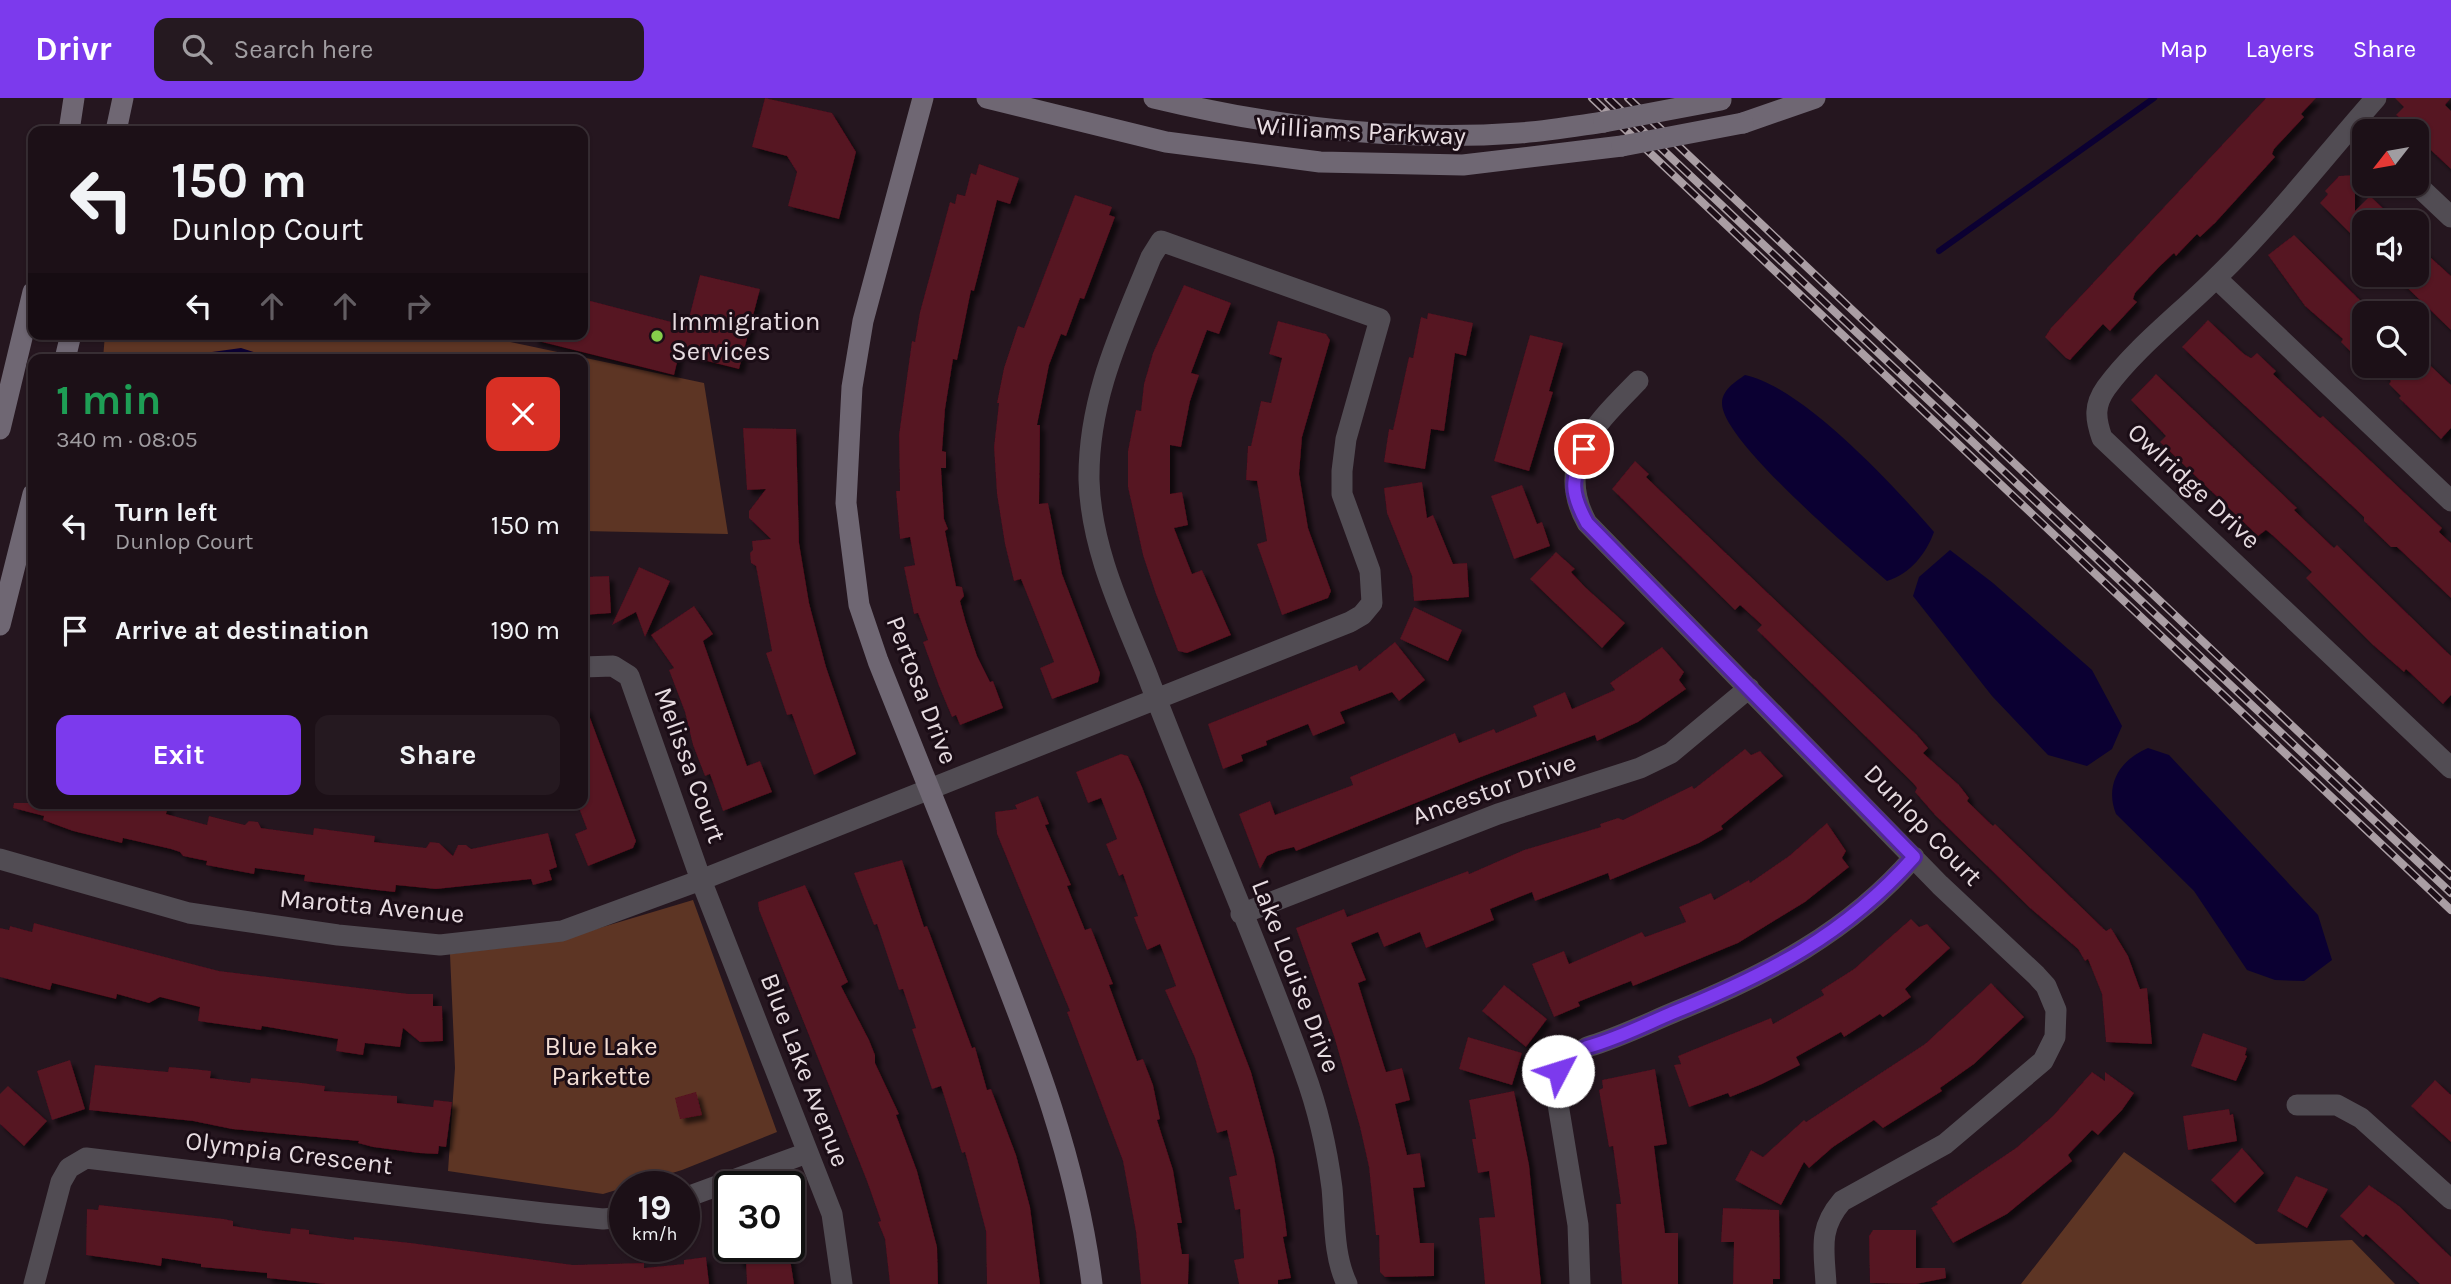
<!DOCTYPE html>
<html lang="en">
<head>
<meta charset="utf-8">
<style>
	body { margin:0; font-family:Karla,sans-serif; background:#251920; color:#f1f3f6; height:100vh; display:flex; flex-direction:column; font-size:26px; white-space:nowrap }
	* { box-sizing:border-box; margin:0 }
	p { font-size:23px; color:#a09da1 }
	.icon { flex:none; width:38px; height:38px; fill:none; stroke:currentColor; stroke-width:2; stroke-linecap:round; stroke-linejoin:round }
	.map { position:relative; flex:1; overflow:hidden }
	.sheet { position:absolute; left:28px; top:256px; width:560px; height:455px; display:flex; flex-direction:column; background:#1c1017; border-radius:14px; box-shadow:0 2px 5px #0004,0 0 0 2px #3a3036 }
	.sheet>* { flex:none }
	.hud { position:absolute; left:28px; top:28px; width:560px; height:214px; border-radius:14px; box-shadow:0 2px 5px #0004,0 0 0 2px #3a3036; background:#1c1017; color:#f1f3f6; overflow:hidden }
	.needle { width:46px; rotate:239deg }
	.controls { position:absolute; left:2352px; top:21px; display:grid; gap:14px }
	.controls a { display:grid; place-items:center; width:77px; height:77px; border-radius:14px; background:#1c1017; box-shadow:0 2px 5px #0004,0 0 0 2px #3a3036; font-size:35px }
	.speed { position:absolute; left:609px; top:1073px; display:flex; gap:14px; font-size:35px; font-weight:700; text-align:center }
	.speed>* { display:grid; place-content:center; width:91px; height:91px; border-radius:50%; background:#1c1017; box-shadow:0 2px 5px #0004,0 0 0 2px #3a3036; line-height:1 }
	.speed small { font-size:18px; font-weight:400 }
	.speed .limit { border:4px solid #111; border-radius:10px; background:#fff; color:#111 }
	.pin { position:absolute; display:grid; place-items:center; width:60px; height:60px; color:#fff; margin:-30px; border:4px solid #fff; border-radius:50%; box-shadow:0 2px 7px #0007 }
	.me { position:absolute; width:77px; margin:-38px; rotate:50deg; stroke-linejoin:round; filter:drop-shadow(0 0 5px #0008) }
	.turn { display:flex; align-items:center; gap:24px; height:147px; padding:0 28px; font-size:32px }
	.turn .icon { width:91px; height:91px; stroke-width:2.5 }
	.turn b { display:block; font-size:49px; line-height:60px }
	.lanes { display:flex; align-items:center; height:66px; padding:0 28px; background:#0003; justify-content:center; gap:35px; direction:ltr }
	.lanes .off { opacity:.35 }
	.round { display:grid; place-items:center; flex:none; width:74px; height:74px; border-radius:14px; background:#251920 }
	.overview { display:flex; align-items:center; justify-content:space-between; height:119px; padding:0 28px }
	h1 { font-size:42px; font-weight:700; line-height:52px; color:#1e9e55 }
	.button { display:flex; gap:14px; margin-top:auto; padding:14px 28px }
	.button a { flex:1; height:80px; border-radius:14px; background:#7c3aed; color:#fff; font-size:28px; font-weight:700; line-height:80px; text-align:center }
	.button a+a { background:#251920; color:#f1f3f6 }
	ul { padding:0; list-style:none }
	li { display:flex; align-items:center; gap:21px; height:105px; padding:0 28px }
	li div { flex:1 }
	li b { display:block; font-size:26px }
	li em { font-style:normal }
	header { display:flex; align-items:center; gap:42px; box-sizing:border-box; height:98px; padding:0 35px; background:#7c3aed; color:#fff }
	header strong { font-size:33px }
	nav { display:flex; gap:38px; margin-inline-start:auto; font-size:24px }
	.search { width:490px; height:63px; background:#251920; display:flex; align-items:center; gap:18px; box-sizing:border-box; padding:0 24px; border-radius:14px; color:#a09da1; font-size:26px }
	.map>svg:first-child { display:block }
	.green { fill:#5d3524 }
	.water { fill:#0b0032 }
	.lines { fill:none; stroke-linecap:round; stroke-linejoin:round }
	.stream { stroke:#0b0032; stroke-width:6 }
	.building { fill:#571220; filter:url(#shadow) }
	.street { stroke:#514c53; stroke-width:21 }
	.secondary { stroke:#6f6773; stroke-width:21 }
	.rail-casing { stroke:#aa9ea4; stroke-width:8 }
	.rail { stroke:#1b0d16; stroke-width:5; stroke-dasharray:16; stroke-linecap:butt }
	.secondary-bridge { stroke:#6f6773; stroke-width:21 }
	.route-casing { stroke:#51269a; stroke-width:18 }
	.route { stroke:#7c3aed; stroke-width:12 }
	.poi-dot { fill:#86cf4b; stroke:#1b0d16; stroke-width:2.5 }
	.labels { text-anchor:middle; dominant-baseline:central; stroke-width:6; stroke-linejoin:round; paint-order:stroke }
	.street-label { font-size:26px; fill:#e7dce1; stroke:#1b0d16 }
	.poi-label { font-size:26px; fill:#e7dce1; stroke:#1b0d16; text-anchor:start }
	.park-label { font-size:26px; fill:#f2ddd4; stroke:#1b0d16 }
</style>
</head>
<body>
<header>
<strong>Drivr</strong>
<div class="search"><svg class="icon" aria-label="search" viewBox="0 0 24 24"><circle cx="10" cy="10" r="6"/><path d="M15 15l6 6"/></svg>Search here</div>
<nav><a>Map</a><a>Layers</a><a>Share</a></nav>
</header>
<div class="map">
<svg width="2451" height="1186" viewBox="0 0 2451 1186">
	<defs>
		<filter id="shadow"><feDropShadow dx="5" dy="5" stdDeviation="2" flood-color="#0009"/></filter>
	</defs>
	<rect width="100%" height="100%" fill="#25161f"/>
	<path class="green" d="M105,236H472L704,285L728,436L583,433V261H103Z
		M693,802L777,1034L682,1072L603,1096L448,1073L455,970L450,856L556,843Z
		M2124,1054L2256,1146L2352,1142L2395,1186H2021Z"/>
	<path class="water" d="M241,250L275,261H197L212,254Z
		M1745,277C1803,289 1895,389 1934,434C1926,456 1910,476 1887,483C1856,456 1721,342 1722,305C1722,292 1735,284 1745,277Z
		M1950,452L1993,485L2092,572L2122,628L2112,651L2087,668L2048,657L1992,598L1913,498L1919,479Z
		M2148,650L2169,657L2318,817L2332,862L2304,883L2275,882L2247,872L2194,793L2116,716C2104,686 2121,661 2148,650Z"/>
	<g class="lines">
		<path class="stream" d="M1939,153L2154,0"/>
	</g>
	<path class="building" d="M765,0L832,15L856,54L839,121L788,108L797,74L787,58L752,49Z
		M2266,0H2316L2301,16L2304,19L2274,51L2272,56L2275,59L2215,125L2200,139L2197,136L2176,158L2174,155L2159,169L2135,195L2133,201L2137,204L2110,233L2103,226L2070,262L2066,260L2045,239L2051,230Z
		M2395,0H2451L2445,7L2451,13V71L2419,41L2417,33L2396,17L2404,9Z
		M979,66L1019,80L1010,106L997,102L974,193L971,192L957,262L953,261L945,311L942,353L946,354V370H941L944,421L948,431L945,433L956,488L962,489L964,498L960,503L966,525L977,558L990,584L993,583L1003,610L960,627L956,617L952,619L939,588L923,544L928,542L918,515L914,516L904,469L915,467L910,439L900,441L896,393H900L899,337L912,243L915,244L920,214L950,104L955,106L957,96L965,98L971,75L976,77Z
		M2355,77V113L2370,98L2398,124H2364V149L2320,105L2328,96L2325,93L2339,78Z
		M1075,97L1112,109L1109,117L1115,119L1084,201L1080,200L1066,238L1061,236L1049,267L1037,327H1040L1039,406L1048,405L1062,476L1100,575L1098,584L1052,601L1040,570L1054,564L1021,481L1014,483L1005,446L997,396L994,349L999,305H997L1004,270L1018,228L1024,230Z
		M2294,137L2364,206V267L2341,244L2343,241L2305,208L2268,157Z
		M2417,147L2451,178V232L2394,177H2417Z
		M700,177L760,191L739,271L679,256L674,277L534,242V236H583V201L687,228Z
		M1184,187L1231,205L1219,236L1207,232L1191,275L1199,277L1190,303L1181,349L1170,347V396L1182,394L1188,427L1174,430L1192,476L1202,472L1231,537L1187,555L1178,553L1156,496L1143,457L1128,389V353L1136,312L1141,313L1144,286L1153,255Z
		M1428,215L1473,225L1466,258L1455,255L1444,333L1431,331L1425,371L1384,364L1389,331L1393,332L1409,259L1413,260L1421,219L1427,221Z
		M2208,222L2244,256L2251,260L2257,255L2276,273L2273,276L2320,320L2323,318L2442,430L2439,434L2451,445V500L2397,449H2391L2364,423V419L2182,249Z
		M1278,223L1326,236L1330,242L1302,339L1299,376L1308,430L1331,493L1328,500L1282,517L1257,446L1267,443L1257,383L1246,382L1248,348H1251L1261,303L1271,305L1282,260L1269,256Z
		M1530,237L1563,245L1549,293L1553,294L1529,373L1494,363Z
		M2417,255L2451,287V330L2441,341L2399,300L2401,298L2389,286L2391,283L2376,268H2417Z
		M2156,276L2297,410L2294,412L2334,450L2337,447L2451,558V597L2443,606L2406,571L2404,574L2373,547L2306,480L2312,474L2271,436L2266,432L2258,438L2160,344L2166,338L2131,302Z
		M743,330L796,331L799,445L809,505L826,569L856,656L814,677L792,616L787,617L766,555L772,553L756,468L751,465L750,455L753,452L752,443L771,441L749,420V413L766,391L747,392Z
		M1635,363L1649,376L1646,379L1917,637L1928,650L1923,655L1959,687L1969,700L1967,703L1993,728L1995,726L2106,833L2111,830L2128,858L2140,891L2147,890L2152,946L2106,944L2102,896L2088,861L2085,863L2078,851L2030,810L1935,717L1915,694L1917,690L1913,685L1757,532L1762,527L1740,507L1735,512L1612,391Z
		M1422,384L1427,420L1433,417L1453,466L1467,465L1469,499L1414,503L1412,478L1387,415L1384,390Z
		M1522,387L1537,426L1542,424L1550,448L1514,461L1491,398Z
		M1556,454L1575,471L1571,474L1585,489L1625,525L1602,550L1530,481Z
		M639,469L670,483L645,539L636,514L612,527Z
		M609,478L611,515L583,517V479Z
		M694,508L713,536L703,543L747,668L760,663L772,694L723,713L710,676L705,678L693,647L685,614L669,572L674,570L651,537Z
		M1414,509L1462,532L1448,563L1400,541Z
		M1395,544L1425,582L1399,603L1392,594L1340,614L1345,625L1313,638L1308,626L1266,643L1267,647L1241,657L1243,663L1223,671L1208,626L1357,567L1359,573Z
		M1662,549L1684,574L1679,582L1686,591L1638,624L1597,643L1595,637L1478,680L1296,753L1294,749L1278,753L1267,758L1260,771L1239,716L1270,703L1275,717L1353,687L1350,679L1455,635L1459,645L1494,631L1496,635L1537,618L1533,608L1565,594L1572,611L1615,592L1610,585Z
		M583,609H586L636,743L633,750L588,768L575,736L587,731L577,705H583Z
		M1745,651L1751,657L1760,653L1783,678L1721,728L1723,731L1699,745L1610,782L1608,775L1535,803L1532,794L1490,811L1494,822L1426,850L1420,834L1384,849L1378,834L1351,845L1366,882L1358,885L1386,974L1402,970L1410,1002L1395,1006L1407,1057L1420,1055L1425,1089L1413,1090L1420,1145H1434V1178L1385,1179L1380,1174L1379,1137H1376L1369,1069L1360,1029L1334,938L1296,830L1344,811L1347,819L1468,773L1469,776L1524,752L1601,729L1600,726L1618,720L1623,722L1692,688L1694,691Z
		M1121,656L1128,658L1142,689L1251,974L1274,1058L1285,1122L1287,1138L1283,1139L1291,1180L1278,1182V1186H1239L1234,1162L1244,1160L1240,1111L1235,1112L1229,1079L1237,1077L1227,1032L1217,1035L1195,960L1165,892L1176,888L1160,846L1147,852L1134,819L1138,818L1123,776L1119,778L1106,746L1117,741L1101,700L1088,705L1076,674Z
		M1038,698L1049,726L1045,727L1071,787L1067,788L1085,832L1091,830L1113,886L1109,887L1137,963L1143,961L1153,987L1160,1021L1157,1022L1173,1072L1179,1108L1182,1125H1177L1182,1156H1189L1188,1186H1141L1136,1134L1123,1063L1067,914L1070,913L997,736L995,714L1017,711L1015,707Z
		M14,705H152L168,709L166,716L207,727L209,718L245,727L249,723L258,724L261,730L313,737L314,730L375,738L374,744L426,750L430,744L439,745L453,758L458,747H466L471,751L548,735L557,769L549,772L552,782L533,787L531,781L436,791L396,787L395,794L376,792L304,783L305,777L255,770L254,776L206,767L207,763L183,758L180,754L171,751L123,740L122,745L73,733L43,722L44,718L13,710Z
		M1827,725L1846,753L1842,760L1849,769L1805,804L1738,845L1633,888L1631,883L1578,904L1580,908L1554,919L1532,866L1564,853L1569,866L1642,834L1645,839L1686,824L1679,809L1711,795L1714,802L1749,782L1750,785L1789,758Z
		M902,762L924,829L927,828L972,950L975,949L987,992L991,991L1016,1057L1030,1109L1040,1186H987L986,1133L965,1054L962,1055L941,988L932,991L912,931L916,930L903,891L899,892L877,826L874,827L854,775Z
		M805,787L848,884L841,888L869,942L875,957V965L899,1016L896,1017L917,1073L937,1149L938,1186H890L885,1141L878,1124L881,1123L867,1083L759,812L758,804Z
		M1911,821L1919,829L1927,826L1950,850L1905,891L1911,899L1883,919L1880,916L1844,939L1841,934L1796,959L1800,967L1762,986L1730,999L1728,995L1689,1009L1674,967L1681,966L1678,958L1771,920L1773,926L1824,897L1821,892L1854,871Z
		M34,825L219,873L409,896H433V908H442L443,943L420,944L403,930L400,949L365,945L363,957L336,953L338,941L262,928L261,932L198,923L200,909L160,899L149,905L117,896L116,901L52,885L50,892L0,879V830L9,832L10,828L32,834Z
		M1991,885L2024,919L1974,966L1940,990L1942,993L1883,1030L1874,1022L1833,1049L1809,1070L1804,1064L1781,1107L1735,1082L1751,1052L1763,1059L1804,1022L1806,1024L1925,946Z
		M1504,887L1547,921L1526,949L1482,913Z
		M2203,935L2247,950L2245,957L2247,958L2236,983L2191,968Z
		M1468,939L1522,955L1512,987L1459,971Z
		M70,962L85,1011L52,1022L37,973Z
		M95,967L168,974L169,969L193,971L211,973L210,980L250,985L251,980L302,985L325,988L324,993L397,998V1005L433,1009L434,1002L452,1004L446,1049L439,1048L438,1056L419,1055L373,1049L358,1045L359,1043L232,1031L193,1023L89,1012Z
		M1655,971L1667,1046L1654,1048L1665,1135H1678V1186H1622L1616,1106H1621L1613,1048L1609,1049L1599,992L1603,990L1602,982Z
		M2092,974L2105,983V974L2134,995L2122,1012L2098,1037L2092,1032L2068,1057L2072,1063L2007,1116L1953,1145L1931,1110L1938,1106L1936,1104L2016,1050L2053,1018Z
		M2435,982L2451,997V1044L2411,1008Z
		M8,988L47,1023L24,1048L0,1026V996Z
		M1514,993L1529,1067L1541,1186H1485L1479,1120L1495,1119L1489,1073L1478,1075L1472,1041H1476L1469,1002Z
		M696,994L702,1017L680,1021L675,1000Z
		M2229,1011L2230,1017L2233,1016L2237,1043L2188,1052L2183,1018Z
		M2242,1050L2264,1075L2235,1105L2211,1082Z
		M2296,1078L2328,1091L2307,1130L2277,1113Z
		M2369,1087L2399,1108L2451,1159V1186H2420L2366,1136L2363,1139L2340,1118Z
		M99,1107L224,1121L233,1123V1128L265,1133L290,1136L291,1130L309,1132V1136L354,1142V1139L411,1145L573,1167L644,1165V1170L684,1166V1162L706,1159L709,1186H325L267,1180V1175L201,1169V1166L162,1160L161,1168L143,1165L86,1157L87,1111L98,1112Z
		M1723,1110L1779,1112L1780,1181H1773V1186H1733L1734,1144H1721Z
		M1873,1132H1916V1170H1945L1946,1180L1916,1186L1870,1185L1869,1138Z
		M734,1148H788L794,1186H747L746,1164L740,1166Z"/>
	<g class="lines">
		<path class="street" d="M2376,0C2323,60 2273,125 2216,180C2181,215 2135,250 2106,290C2094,307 2095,320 2102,340L2451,670
			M2416,86L2451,119
			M2216,180L2451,403
			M1638,283C1597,325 1553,364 1587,425L1940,787L2036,877L2046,888L2056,912L2055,939L2043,963L1945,1046L1842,1103C1818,1131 1824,1151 1826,1186
			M583,569L613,568L629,578L701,782L832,1116L842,1186
			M0,761L189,815L338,837L440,847L562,833L701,782L1350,524L1362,517L1372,505L1370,473L1342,396V373L1346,341L1380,221L1161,143L1151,159C1121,233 1088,300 1089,382C1091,452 1123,516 1148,579C1198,711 1257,841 1304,973C1318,1011 1327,1051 1332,1090C1335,1121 1333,1157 1347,1186
			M1241,816L1498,716L1640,670L1671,655L1749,590
			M2297,1007H2337L2361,1020L2451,1101
			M684,1100L807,1055
			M34,1186L61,1084L69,1070L86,1060L543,1115L603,1121L625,1119
			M1580,1186L1578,1127L1556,994C1558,969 1566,961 1587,949C1618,940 1648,925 1677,913C1767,877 1850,833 1914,759"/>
		<path class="secondary" d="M923,0L863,223L852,289L846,405L859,507L878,563C915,655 952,747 989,840C1034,954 1077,1064 1092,1186
			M987,0L1166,44L1320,64L1463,67L1622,48
			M1154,0C1274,29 1396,44 1519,35C1547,33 1576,28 1604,24
			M1743,25L1815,0
			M69,33L74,0
			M116,33L123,0
			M65,261L71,236
			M0,331L33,194
			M0,527L33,396"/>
		<defs>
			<path id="rail" d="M1592,0L2451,812
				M1608,0L2451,795
				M1628,0L2451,778"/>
		</defs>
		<use href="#rail" class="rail-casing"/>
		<use href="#rail" class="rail"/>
		<path class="secondary-bridge" d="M1604,24L1721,2
			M1622,48L1743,25"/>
	</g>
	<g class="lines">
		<defs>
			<path id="route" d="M1558,973L1570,959L1587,949C1617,941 1644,927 1672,915C1768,876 1844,838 1914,759L1587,425C1570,394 1571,383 1584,351"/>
		</defs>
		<use href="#route" class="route-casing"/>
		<use href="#route" class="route"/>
	</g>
	<circle class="poi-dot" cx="657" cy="238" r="7"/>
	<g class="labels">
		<g class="street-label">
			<text transform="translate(1361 33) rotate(3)">Williams Parkway</text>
			<text transform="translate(2194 388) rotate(43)">Owlridge Drive</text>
			<text transform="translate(922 592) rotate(69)">Pertosa Drive</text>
			<text transform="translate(690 667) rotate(70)">Melissa Court</text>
			<text transform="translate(1494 691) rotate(-19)">Ancestor Drive</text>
			<text transform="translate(1923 727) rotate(46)">Dunlop Court</text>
			<text transform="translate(372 808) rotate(5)">Marotta Avenue</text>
			<text transform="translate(1296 878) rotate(69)">Lake Louise Drive</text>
			<text transform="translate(805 972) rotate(69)">Blue Lake Avenue</text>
			<text transform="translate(289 1055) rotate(7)">Olympia Crescent</text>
		</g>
		<g class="poi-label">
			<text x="671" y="223">Immigration<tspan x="671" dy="30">Services</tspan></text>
		</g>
		<g class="park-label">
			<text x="601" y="948">Blue Lake<tspan x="601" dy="30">Parkette</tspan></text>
		</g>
	</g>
</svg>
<div class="controls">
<a><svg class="needle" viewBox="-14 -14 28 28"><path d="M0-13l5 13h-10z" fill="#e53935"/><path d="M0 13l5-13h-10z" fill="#a09da1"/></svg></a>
<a><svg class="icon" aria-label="sound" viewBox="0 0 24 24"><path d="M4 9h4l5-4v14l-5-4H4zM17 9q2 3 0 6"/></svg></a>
<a><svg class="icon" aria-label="search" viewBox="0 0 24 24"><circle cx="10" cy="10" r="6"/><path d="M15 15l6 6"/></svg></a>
</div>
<div class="speed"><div>19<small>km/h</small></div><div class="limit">30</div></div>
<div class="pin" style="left:1584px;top:351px;background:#d93025"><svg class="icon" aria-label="arrive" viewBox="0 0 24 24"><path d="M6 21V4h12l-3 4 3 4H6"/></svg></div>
<svg class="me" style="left:1558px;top:973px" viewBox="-20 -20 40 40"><circle r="19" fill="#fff"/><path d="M0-13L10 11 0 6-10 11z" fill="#7c3aed"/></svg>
<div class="hud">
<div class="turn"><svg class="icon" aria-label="left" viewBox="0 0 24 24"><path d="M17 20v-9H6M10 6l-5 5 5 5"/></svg><div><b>150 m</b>Dunlop Court</div></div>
<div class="lanes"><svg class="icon" aria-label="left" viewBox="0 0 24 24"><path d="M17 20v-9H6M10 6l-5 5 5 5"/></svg><svg class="icon off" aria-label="ahead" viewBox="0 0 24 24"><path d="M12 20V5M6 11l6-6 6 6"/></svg><svg class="icon off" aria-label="ahead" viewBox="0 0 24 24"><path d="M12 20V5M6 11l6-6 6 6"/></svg><svg class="icon off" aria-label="right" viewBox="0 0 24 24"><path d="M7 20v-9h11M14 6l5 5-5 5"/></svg></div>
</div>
<section class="sheet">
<div class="overview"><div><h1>1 min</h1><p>340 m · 08:05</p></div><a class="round" style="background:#d93025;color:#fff"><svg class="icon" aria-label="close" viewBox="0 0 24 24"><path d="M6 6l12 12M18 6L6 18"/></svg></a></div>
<ul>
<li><svg class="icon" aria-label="left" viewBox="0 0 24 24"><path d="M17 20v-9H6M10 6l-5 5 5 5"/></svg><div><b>Turn left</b><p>Dunlop Court</p></div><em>150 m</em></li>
<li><svg class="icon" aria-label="arrive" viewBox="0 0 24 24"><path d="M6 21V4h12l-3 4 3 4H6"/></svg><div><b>Arrive at destination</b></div><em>190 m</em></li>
</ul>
<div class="button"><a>Exit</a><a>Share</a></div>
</section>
</div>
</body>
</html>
